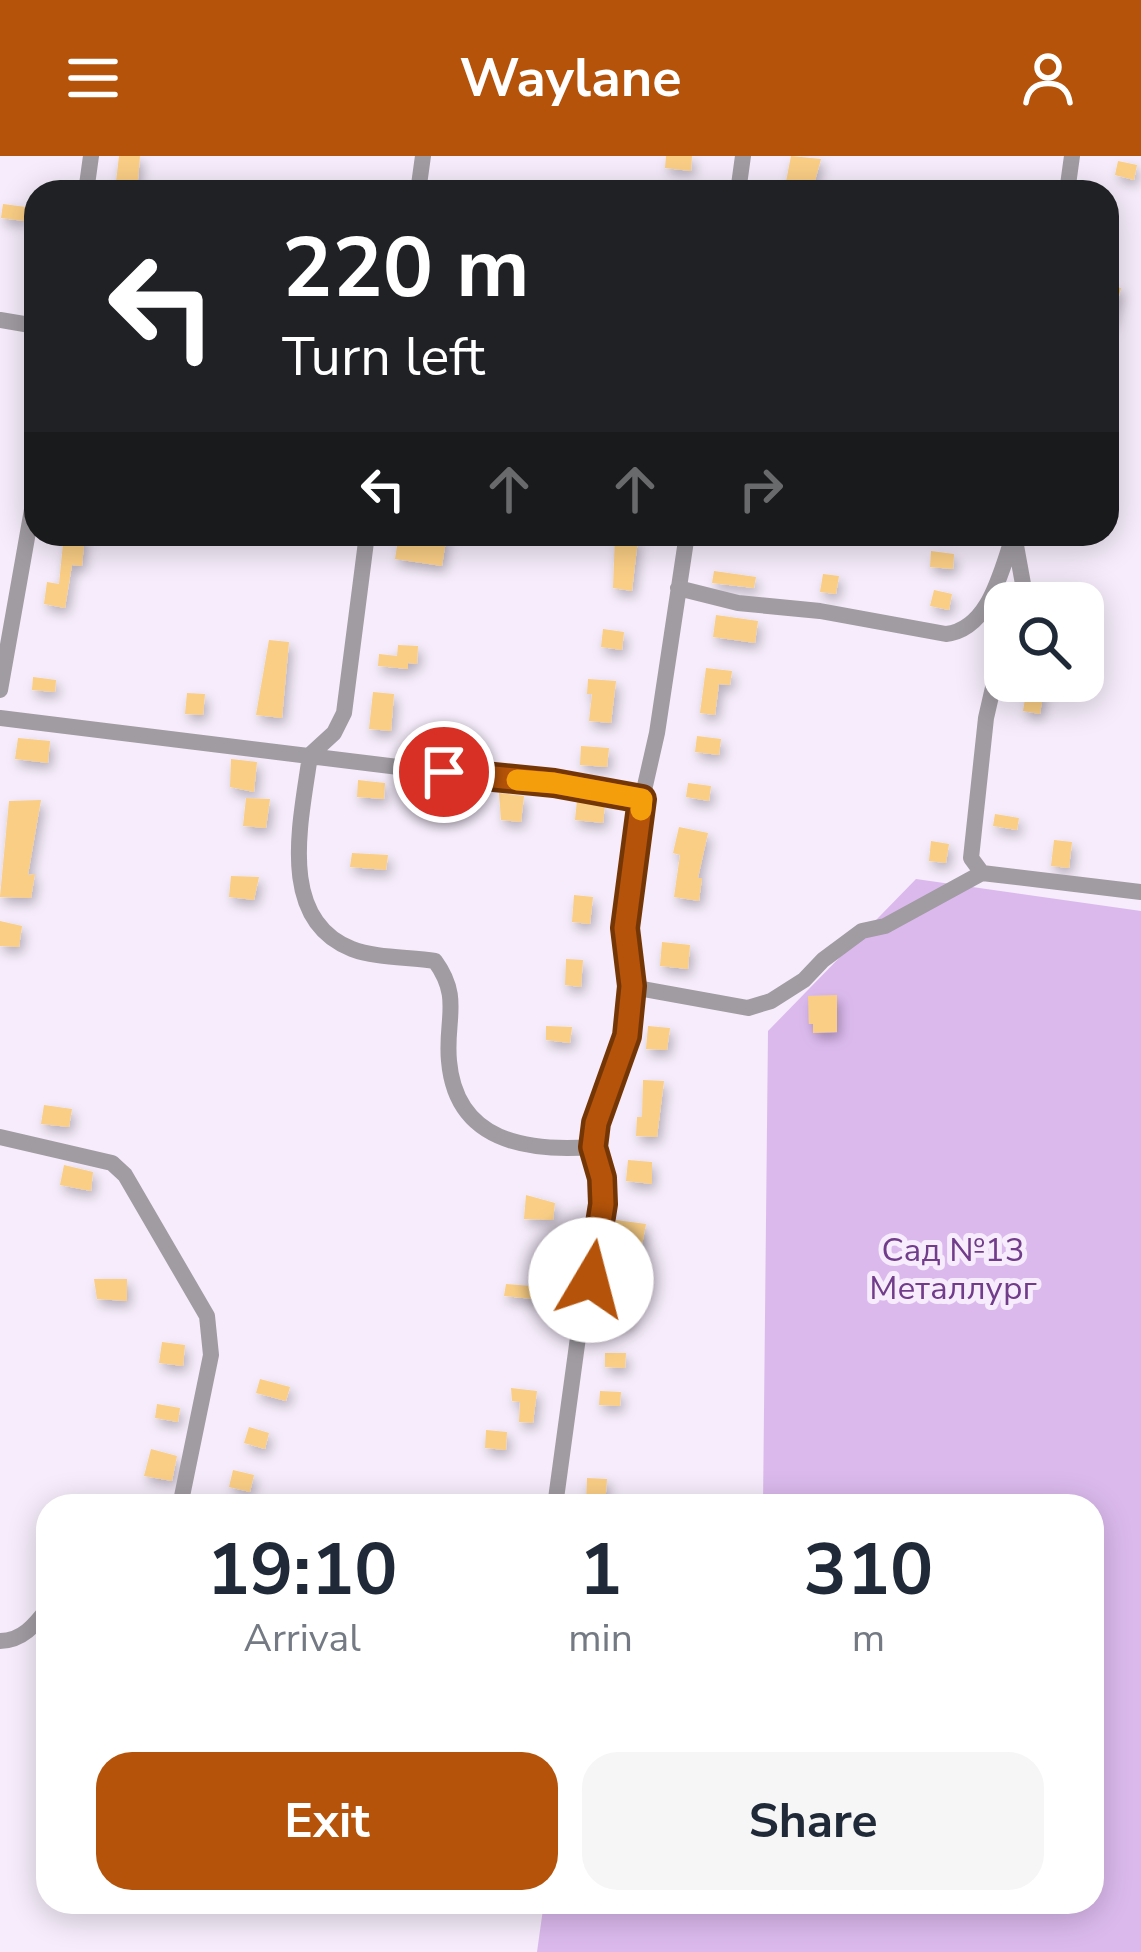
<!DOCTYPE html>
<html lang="en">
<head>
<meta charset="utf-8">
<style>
	body { margin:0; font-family:"Nunito Sans",sans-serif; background:#f6f6f7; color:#1f2937; height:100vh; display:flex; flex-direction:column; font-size:45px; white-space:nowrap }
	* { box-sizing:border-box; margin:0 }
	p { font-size:39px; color:#747a83 }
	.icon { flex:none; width:66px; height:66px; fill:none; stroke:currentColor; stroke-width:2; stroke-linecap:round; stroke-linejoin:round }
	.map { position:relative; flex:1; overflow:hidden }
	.panel { position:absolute; left:36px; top:1338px; width:1068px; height:420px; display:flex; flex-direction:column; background:#fff; border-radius:36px; box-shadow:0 6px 30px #0003 }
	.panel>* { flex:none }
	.banner { position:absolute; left:24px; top:24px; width:1095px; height:366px; border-radius:36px; box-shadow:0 6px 30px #0003; background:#202124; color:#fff; overflow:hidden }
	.buttons { position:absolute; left:984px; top:426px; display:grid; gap:24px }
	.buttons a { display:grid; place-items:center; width:120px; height:120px; border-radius:24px; background:#fff; box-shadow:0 6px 30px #0003; font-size:60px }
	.pin { position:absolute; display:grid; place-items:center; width:102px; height:102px; color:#fff; margin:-51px; border:6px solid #fff; border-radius:50%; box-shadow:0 3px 12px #0007 }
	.me { position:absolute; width:132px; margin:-66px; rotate:8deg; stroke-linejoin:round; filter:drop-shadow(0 0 9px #0008) }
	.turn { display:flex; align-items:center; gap:42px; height:252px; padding:0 60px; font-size:54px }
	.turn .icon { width:156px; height:156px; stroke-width:2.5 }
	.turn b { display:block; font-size:84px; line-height:102px }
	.lanes { display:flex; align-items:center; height:114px; padding:0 60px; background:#0003; justify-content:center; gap:60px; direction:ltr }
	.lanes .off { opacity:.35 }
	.eta { display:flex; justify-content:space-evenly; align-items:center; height:204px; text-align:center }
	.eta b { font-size:72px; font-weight:700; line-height:84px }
	.cta { display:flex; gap:24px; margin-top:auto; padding:24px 60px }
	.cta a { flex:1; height:138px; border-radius:36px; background:#b45309; color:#fff; font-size:48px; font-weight:700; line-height:138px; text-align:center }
	.cta a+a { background:#f6f6f7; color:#1f2937 }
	header { display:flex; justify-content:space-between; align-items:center; height:156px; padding:0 60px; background:#b45309; color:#fff; font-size:54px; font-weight:700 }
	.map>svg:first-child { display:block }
	.green { fill:#dbb9ed }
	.building { fill:#face85; filter:url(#shadow) }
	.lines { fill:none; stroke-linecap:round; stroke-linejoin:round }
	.street { stroke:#a09ca2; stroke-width:16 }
	.route-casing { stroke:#753606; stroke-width:30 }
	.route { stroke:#b45309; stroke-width:21 }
	.slow { stroke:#f59e0b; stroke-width:21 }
	.labels { text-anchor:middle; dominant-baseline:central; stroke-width:10; stroke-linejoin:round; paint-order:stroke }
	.park-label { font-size:33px; fill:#713c8a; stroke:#f6ecfb }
</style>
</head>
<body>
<header><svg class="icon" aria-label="menu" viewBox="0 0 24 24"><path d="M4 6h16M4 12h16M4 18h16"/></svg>Waylane<svg class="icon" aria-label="person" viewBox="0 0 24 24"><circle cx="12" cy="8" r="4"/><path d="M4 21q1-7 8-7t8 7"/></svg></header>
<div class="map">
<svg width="1141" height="1796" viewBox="0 0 1141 1796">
	<defs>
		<filter id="shadow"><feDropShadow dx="3.5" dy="6" stdDeviation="6" flood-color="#0004"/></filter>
	</defs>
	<rect width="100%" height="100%" fill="#f6ecfb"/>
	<path class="green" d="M916,723L1141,755V1796H537L544,1746H1092V1350H763L768,875Z"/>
	<path class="building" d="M119,0H140L137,36L115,35Z
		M666,0H692L691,15L665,12Z
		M791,0L821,3L812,36H784Z
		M1118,5L1137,9L1134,24L1115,19Z
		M3,48L26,51L24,65L1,62Z
		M1107,129L1121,132L1111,170L1107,169Z
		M64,378H85L82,410L72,409L65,452L44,448L47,426L59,428Z
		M399,378H447L442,410L395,403Z
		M615,380L638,383L632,435L613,432Z
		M931,395L954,398L953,413L930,411Z
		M714,415L756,421L754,432L712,427Z
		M823,418L839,420L836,438L820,436Z
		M934,434L952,438L949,454L930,450Z
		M716,459L758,465L755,487L713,481Z
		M603,473L624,476L622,494L601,491Z
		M269,484L289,486L282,562L256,559Z
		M398,489L418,490L417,508L408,507V513L378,510L379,498L397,500Z
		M706,512L732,515L730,529L719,528L715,559L700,557Z
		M33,521L56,524L55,536L32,534Z
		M588,523L616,525L611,567L589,565L592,538H587Z
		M1027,531L1044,533L1040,558L1023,555Z
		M373,536L394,538L391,575L369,573Z
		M187,537L205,538L203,559L185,558Z
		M697,580L721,583L719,599L695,596Z
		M18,582L50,585L48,607L15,603Z
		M581,590L609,592L607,611L580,609Z
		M231,603L257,606L254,636L230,631Z
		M358,624L385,627L384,643L357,641Z
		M688,627L711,630L709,645L686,641Z
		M499,637L524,640L521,666L501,664Z
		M246,642L270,643L266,672L243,670Z
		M41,644L28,719L35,718L31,742L0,741L9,645Z
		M577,644L605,649L603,667L575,664Z
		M995,658L1019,662L1017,674L993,670Z
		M679,671L708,677L698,722H702L699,745L674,741L680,699L673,697Z
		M1054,684L1072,686L1069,712L1051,710Z
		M931,685L949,688L946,707L929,705Z
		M352,697L388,699L386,714L350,711Z
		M231,720L259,721L254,744L229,741Z
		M574,739L593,741L590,768L572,766Z
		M0,765L22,770L19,791L0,790Z
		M662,786L690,789L688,813L660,810Z
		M566,803L583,804L581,831L565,829Z
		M837,839V876L813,877V868H809L808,840Z
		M546,870L572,871L570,887L546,884Z
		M648,870L670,872L667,894L646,893Z
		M643,924L664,925L657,981L636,980L637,961H642Z
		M44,949L72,953L69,971L41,968Z
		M628,1004L652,1006V1028L626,1025Z
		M64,1009L93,1016L91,1035L60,1029Z
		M526,1039L555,1047L553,1064L524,1063Z
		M616,1064L646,1068L642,1089L614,1085Z
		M94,1123H127V1145L97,1143Z
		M506,1128L544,1131L543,1144L504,1140Z
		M613,1152H630L629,1168L612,1167Z
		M162,1186L185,1189L183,1210L159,1207Z
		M605,1197H626L625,1212L605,1211Z
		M260,1223L290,1231L286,1245L256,1237Z
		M511,1232L537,1235L533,1267L519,1266L520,1246L512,1245Z
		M600,1235L621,1236L620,1250L599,1249Z
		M157,1248L180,1252L178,1266L155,1262Z
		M249,1271L269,1277L265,1293L244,1287Z
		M486,1274L507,1276L506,1294L485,1292Z
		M151,1293L177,1300L172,1325L144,1320Z
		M233,1314L254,1319L250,1336L229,1331Z
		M587,1322L607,1323L605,1350H586Z"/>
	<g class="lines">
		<path class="street" d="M86,36L91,0
			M418,36L423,0
			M738,36L743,0
			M1067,36L1072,0
			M0,164L36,170
			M367,378L344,557L334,577L310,599C302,661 275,763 352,793C375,802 410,801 435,805C462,842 445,864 449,905C456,986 527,996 593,991
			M1015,384L1023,428L1015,447
			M678,432L738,447L820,455L946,478C990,473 1001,414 1014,378
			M0,534L36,331
			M0,562L488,622L555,627L642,643
			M982,717L971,702L986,562L1005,479
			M632,831L748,852L771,845L804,824L823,804L862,775L885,770L982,717L1141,736
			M0,981L112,1007L125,1019L207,1160L211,1199L180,1350
			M555,1350L579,1174L603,1048L601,1022L593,991L596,967L627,880L632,831L625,772L642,643L657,577L687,378
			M0,1485C22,1485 35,1469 48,1452"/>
	</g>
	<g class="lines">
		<defs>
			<path id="route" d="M444,616L554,627L642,643L625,772L632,830L627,880L596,967L593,991L602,1022L603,1048L591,1124"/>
		</defs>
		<use href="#route" class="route-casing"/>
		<use href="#route" class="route"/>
		<path class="slow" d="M517,624L554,627L642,643L641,654"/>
	</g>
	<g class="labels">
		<g class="park-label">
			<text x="953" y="1094">Сад №13<tspan x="953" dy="38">Металлург</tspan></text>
		</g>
	</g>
</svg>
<div class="buttons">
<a><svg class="icon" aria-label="search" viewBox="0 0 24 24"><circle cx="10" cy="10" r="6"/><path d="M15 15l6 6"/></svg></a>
</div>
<div class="pin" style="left:444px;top:616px;background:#d93025"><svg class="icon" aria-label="arrive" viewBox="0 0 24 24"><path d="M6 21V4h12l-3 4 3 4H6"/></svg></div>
<svg class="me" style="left:591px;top:1124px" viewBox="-20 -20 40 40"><circle r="19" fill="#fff"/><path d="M0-13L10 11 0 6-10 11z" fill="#b45309"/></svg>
<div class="banner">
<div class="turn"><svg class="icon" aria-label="left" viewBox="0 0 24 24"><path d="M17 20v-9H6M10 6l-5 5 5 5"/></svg><div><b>220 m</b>Turn left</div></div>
<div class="lanes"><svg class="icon" aria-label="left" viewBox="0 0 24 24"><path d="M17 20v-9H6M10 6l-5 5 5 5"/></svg><svg class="icon off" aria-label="ahead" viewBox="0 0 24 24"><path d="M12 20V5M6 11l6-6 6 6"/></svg><svg class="icon off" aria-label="ahead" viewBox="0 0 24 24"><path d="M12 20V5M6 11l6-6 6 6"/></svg><svg class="icon off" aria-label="right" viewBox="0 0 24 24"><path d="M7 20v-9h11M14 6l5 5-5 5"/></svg></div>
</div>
<section class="panel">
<div class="eta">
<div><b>19:10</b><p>Arrival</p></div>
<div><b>1</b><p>min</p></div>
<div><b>310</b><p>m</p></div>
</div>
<div class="cta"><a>Exit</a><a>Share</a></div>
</section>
</div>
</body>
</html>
